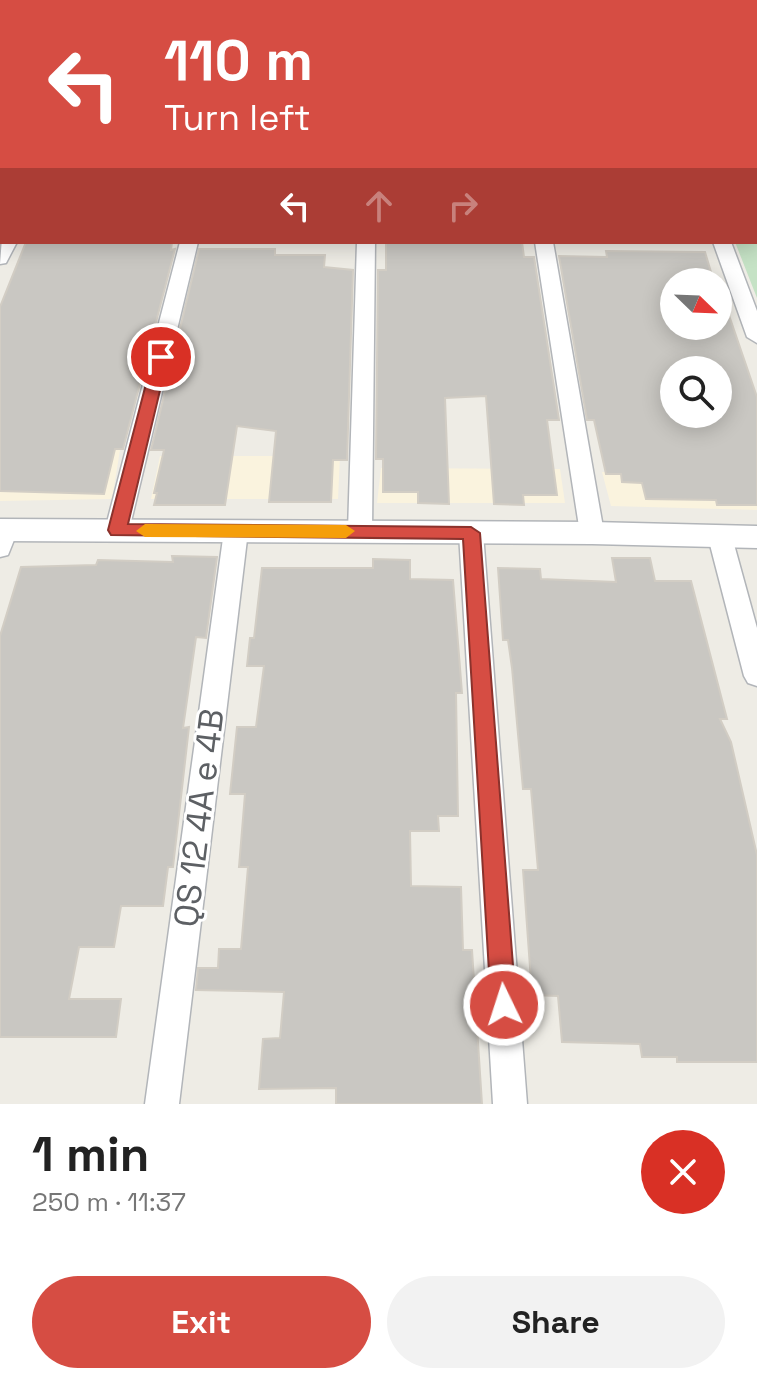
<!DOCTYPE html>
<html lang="en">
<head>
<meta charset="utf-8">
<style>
	body { margin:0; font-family:"Space Grotesk",sans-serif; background:#f2f2f2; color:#222; height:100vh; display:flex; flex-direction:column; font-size:30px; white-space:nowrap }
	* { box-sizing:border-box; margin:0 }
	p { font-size:26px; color:#767676 }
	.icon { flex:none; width:44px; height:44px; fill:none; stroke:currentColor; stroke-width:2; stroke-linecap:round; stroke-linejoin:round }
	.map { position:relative; height:1104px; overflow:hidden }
	.drawer { display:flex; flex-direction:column; background:#fff; flex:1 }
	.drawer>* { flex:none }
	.guide { position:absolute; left:0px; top:0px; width:758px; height:244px; box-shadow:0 4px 20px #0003; background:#d64d43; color:#fff; overflow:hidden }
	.needle { width:52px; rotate:113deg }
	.buttons { position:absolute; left:660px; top:268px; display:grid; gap:16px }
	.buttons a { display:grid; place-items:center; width:72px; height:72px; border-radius:50%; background:#fff; box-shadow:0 4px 20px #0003; font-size:40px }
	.pin { position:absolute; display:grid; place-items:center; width:68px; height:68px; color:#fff; margin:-34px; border:4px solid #fff; border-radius:50%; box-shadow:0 2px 8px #0007 }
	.me { position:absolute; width:88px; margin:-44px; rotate:356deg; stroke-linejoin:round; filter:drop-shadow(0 0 6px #0008) }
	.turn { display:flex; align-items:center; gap:28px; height:168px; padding:0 32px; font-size:36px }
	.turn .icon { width:104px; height:104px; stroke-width:2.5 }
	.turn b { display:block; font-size:56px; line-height:68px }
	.lanes { display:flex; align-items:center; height:76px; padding:0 32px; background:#0003; justify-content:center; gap:40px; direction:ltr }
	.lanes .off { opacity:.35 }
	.round { display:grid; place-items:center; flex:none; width:84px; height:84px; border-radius:42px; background:#f2f2f2 }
	.headline { display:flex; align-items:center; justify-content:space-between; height:136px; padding:0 32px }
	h1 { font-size:48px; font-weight:700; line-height:60px }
	.action { display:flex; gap:16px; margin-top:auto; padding:16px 32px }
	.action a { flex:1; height:92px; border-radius:48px; background:#d64d43; color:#fff; font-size:32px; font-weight:700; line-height:92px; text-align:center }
	.action a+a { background:#f2f2f2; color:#222 }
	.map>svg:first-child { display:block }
	.commercial { fill:#faf3de }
	.green { fill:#c5e2c5 }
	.building { fill:#c9c7c2; stroke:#d2cdc4; stroke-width:2; fill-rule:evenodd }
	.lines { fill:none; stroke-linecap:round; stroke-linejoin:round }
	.service-casing { stroke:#b2b5b9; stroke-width:3 }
	.minor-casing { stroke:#b2b5b9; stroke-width:3 }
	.tertiary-casing { stroke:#b2b5b9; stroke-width:3 }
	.service { fill:#fff; fill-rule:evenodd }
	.minor { fill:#fff; fill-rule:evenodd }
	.tertiary { fill:#fff; fill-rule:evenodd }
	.route { fill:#d64d43; stroke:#8b322c; stroke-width:2 }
	.slow { fill:#f59e0b }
	.labels { text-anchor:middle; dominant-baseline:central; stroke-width:6; stroke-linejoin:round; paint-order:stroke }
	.near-street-label { font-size:34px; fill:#5d6064; stroke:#fff }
</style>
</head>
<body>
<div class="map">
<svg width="757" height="1104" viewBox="0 0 757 1104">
	<rect width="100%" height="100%" fill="#eeece5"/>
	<path class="commercial" d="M0,450H120L112,499L0,501Z
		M160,456H340L338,499H151Z
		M381,468L560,469L565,503H377Z
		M602,472L757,473V510L611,506Z"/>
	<path class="green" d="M63,0H757V67L756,2H61Z
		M757,195V298L735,242H756Z"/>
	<path class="building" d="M26,242H172L171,250L175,249L123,449H115L104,494L0,491V307Z
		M386,242H522L524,257H534L559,420H547L557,495H523L524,505L494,504L486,396L445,398L449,504L418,503V492H383V459H376L378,270H386Z
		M199,249H275V255H325L324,267L353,270L347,460H333L331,502H269L276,431L237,426L225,505H154L157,493H154L164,450H151Z
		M606,251L705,252L714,282H674V326H718L719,286L757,397V505H717L716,500L646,499L642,483L622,482L621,474H606L594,420H587L559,256L607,257ZM674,370H718V414H674Z
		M172,556L217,557L206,638L196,637L183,728L189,727L173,867H168L163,906H121L114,947H79L69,999H121L116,1037H0V636L21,567L96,565L98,560L173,562Z
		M612,558H650L655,581H691L727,719H720L731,742L757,855V1062H677V1057H642L640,1044L562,1042L558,996L532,995L523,870H538L531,789H523L512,668L508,640H503L498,568L540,569L541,579L616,582Z
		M373,559L410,560V579L453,580L462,693H456L458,816H438L439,831H410L411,886L461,887L463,950H472L482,1104H336V1088L259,1089L263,1039L280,1038L284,992L196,990L198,968H218L219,949H241L248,867H239L245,794H230L237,727H256L264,666H247L250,638H254L262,568H373Z"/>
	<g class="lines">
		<defs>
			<path id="service" d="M118,0L116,2H108L110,0Z"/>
			<path id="minor" d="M47,0H61L45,2Z
				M0,42H2L0,52Z
				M756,68H757V76H756Z
				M0,79H2V87H0Z
				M756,97L757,98V109L756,108Z
				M2,238V242H17L6,263L0,264Z
				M180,242H198L129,530L125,536H109L105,530Z
				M357,242H375L372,531L368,537H352L348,531Z
				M535,242H553L604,533L600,539L592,541L584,539L580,533Z
				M713,242H731L757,311V343L747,337Z
				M6,522L14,524L18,530L8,555L0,557V524Z
				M236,523L244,525L248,531L179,1104H145L224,531L228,525Z
				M471,525L479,527L483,533L527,1104H493L459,533L463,527Z
				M720,529L728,531L732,537L757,628V686L748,683L744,676L708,537L712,531Z"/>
			<path id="tertiary" d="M0,519L592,522L757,526V548L592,544L0,541Z"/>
		</defs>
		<use href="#service" class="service-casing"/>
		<use href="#minor" class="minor-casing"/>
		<use href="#tertiary" class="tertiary-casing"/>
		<use href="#service" class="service"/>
		<use href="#minor" class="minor"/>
		<use href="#tertiary" class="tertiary"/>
	</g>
	<path class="route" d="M161,353L168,357L128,524L471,527L480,533L516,1005L512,1014L504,1017L495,1014L491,1005L463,539L111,535L108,530L153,357Z"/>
	<path class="slow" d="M145,524L346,525L355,531L346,538L145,537L136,531Z"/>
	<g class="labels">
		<g class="near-street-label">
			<text transform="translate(199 818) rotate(-83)">QS 12 4A e 4B</text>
		</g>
	</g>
</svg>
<div class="buttons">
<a><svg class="needle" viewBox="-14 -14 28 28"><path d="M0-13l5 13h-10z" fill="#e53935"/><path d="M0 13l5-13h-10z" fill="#767676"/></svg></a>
<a><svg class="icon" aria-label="search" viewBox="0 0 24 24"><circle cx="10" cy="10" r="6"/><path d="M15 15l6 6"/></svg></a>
</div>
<div class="pin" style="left:161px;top:357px;background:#d93025"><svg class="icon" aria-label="arrive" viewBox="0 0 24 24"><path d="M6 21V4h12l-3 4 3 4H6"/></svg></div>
<svg class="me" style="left:504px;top:1005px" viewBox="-20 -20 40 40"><circle r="17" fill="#d64d43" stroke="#fff" stroke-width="3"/><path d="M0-11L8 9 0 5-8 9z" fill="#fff"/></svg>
<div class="guide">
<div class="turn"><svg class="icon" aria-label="left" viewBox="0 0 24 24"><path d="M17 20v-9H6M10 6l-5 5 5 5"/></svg><div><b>110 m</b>Turn left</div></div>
<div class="lanes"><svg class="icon" aria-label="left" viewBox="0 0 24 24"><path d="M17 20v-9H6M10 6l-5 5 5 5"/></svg><svg class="icon off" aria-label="ahead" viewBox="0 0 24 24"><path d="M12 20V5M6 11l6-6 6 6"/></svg><svg class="icon off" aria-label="right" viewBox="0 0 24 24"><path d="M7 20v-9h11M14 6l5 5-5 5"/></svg></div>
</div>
</div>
<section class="drawer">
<div class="headline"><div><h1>1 min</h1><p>250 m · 11:37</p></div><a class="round" style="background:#d93025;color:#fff"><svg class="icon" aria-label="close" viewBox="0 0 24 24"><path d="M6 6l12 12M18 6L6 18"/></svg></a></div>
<div class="action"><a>Exit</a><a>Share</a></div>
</section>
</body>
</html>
